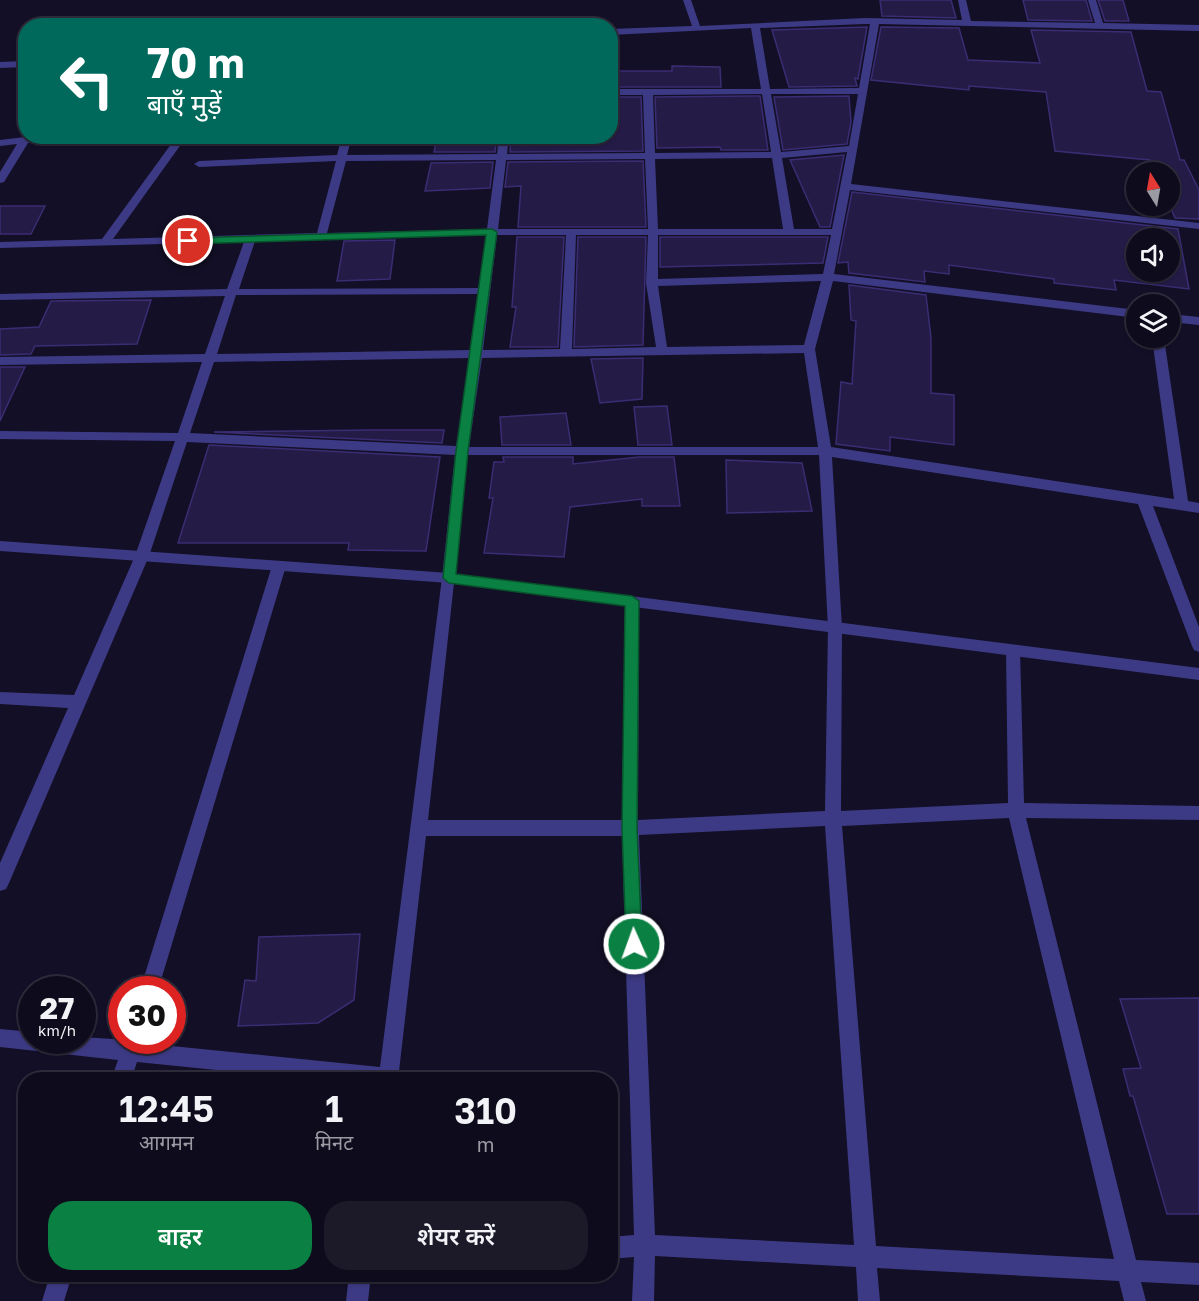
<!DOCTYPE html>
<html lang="hi">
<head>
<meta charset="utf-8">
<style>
	body { margin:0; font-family:"Golos Text","Noto Sans Devanagari",sans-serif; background:#1c1929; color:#f1f3f6; height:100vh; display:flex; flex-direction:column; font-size:22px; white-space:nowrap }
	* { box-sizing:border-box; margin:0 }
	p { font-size:20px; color:#9b9ba3 }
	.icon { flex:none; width:33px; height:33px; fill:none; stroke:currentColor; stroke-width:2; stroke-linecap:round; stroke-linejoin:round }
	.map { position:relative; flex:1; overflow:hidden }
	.panel { position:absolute; left:18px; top:1072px; width:600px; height:210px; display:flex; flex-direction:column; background:#0e0b1c; border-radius:24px; box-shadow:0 2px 4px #0004,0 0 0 2px #2e2b3b }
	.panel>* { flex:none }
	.hud { position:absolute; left:18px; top:18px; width:600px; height:126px; border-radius:24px; box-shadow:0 2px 4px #0004,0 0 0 2px #2e2b3b; background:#00695c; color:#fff; overflow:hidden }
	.needle { width:39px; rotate:349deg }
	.buttons { position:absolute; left:1126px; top:162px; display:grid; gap:12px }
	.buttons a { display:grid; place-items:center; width:54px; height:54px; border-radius:50%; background:#0e0b1c; box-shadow:0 2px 4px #0004,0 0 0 2px #2e2b3b; font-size:30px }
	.speed { position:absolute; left:18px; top:976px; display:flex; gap:12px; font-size:30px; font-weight:700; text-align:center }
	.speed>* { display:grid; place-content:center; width:78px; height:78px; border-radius:50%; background:#0e0b1c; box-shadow:0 2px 4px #0004,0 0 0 2px #2e2b3b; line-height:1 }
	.speed small { font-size:15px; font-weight:400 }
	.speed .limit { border:9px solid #d22; background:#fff; color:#111 }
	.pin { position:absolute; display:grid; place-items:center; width:51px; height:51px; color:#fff; margin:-26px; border:3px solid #fff; border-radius:50%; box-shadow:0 2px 6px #0007 }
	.me { position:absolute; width:66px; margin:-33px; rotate:358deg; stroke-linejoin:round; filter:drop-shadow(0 0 4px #0008) }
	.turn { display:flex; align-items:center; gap:21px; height:126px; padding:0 30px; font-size:27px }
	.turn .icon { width:78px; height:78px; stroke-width:2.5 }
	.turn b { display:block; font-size:42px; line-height:51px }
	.eta { display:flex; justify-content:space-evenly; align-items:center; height:102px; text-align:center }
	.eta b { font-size:36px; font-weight:600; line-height:42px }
	.action { display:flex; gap:12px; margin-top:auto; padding:12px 30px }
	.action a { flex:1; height:69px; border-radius:24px; background:#0b8043; color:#fff; font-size:24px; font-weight:600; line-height:69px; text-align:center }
	.action a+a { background:#1c1929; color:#f1f3f6 }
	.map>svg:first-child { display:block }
	.building { fill:#241b47; stroke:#3b2d73; stroke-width:1.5; fill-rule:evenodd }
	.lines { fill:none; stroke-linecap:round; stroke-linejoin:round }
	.minor { fill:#3d3a85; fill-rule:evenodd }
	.tertiary { fill:#3d3a85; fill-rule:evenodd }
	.route { fill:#0b8043; stroke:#07532c; stroke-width:1.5 }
</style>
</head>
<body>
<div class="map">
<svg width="1199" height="1301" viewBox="0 0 1199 1301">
	<rect width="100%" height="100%" fill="#130f26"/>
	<path class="building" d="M880,0H951L956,18L882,16Z
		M1023,0H1086L1092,21L1028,20Z
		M1098,0H1123L1129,21H1105Z
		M867,27L858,79L855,78L857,86L789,87L772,30Z
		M881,27L959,28L968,60L1040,63L1031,30L1131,32L1147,91L1161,92L1180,160H1184L1199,190V219L1175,218L1170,206V172H1156L1150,160L1055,151L1046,92L969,86V90L871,80Z
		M672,66L720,67L721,87H610V71H672Z
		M752,96H760L768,150H721L720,147L657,148L655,97Z
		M849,96L851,122L847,144L783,150L774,97Z
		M610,97H641L643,151L510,152L511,136H610Z
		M437,136H497L495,152H434Z
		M844,155L830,227H820L790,160Z
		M643,161L646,227H518L521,186L505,187L508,162Z
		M493,162L490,188L425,191L431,163Z
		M852,192L1178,229L1189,289L1114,280L1116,290L1054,283V279L949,265V274L924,271L925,282L849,273L848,262L838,263ZM1137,238H1170V272H1137Z
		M0,206H45L31,234H0Z
		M517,237H564L558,347H510L516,307H512Z
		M578,237H646L643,345L574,347Z
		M660,237H828L823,263L660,267Z
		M395,240L390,279L337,281L344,241Z
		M849,285L926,295L931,338V393L954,395V445L890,437V451L836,444L841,382L852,384L856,321L851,320Z
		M151,300L137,344L35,346L31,354L0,355V329L39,327L51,301Z
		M643,358L642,399L600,403L591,359Z
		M0,367H25L0,421Z
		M667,406L672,445H638L634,407Z
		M566,413L571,445H502L500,417Z
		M372,430H444L442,443L214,432Z
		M209,445L440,457L426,551L348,550L349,543H178Z
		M503,457H573V464L639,457H674L680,506H642V499L570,507L564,557L484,553L493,498H489L494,462H504Z
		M726,460L802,463L812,511L727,513Z
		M360,934L354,1000L318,1023L238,1026L245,980L256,981L259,937Z
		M1199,998V1214H1167L1133,1096H1130L1123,1069L1141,1068L1120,999Z"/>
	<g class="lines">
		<path class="minor" d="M683,0H691L700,26L865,18L962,20L958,0H966L971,21L1095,23L1088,0H1096L1103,23L1199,25V31L879,24L851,184L1199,223V229L850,190L834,274L1137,310V318L833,281L815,349L831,447L1174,499L1152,338H1164L1188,501L1199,503V513L1153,506L1199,627V652L1194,650L1192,646L1138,504L832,457L842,628L841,811L1008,803L1006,650L1008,646H1018L1020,650L1024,803L1199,806V820L1026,818L1136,1260L1199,1263V1285L1141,1282L1146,1301H1124L1119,1281L877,1268L880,1301H858L856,1267L655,1256L654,1301H632L634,1257L610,1259V1237L634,1235L622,836H426L398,1080H314L137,1062L131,1080H111L118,1060L0,1047V1029L32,1032V1041H82V1037L142,1041V1043L380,1067L442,578L455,455L187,442L149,556L9,883L6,889L0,891V863L68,708L0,704V692L74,695L135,556L175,441L0,439V431L178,433L202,362L0,365V357L205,354L225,296L0,300V294L227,289L244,242L0,248V242L102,239L177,136H187L113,239L317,233L336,161L199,167L194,164L199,161L337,155L342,136H352L347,155L497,154L499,136H509L507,154L645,153L643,95H610V89H761L751,28L610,35V29L692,26ZM865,24H870L859,88L770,89L760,28ZM762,94L771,152L655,153L653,95ZM771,94H858L849,146L781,152ZM847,152L832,229H794L782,158ZM772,158L783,229H658L655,159ZM645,159L648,229H498L506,160ZM496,160L487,229L327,233L346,161ZM486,235L479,288L239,289L255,241ZM497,235H566L560,349L483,350ZM576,235H648L646,283L656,347L572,349ZM658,235H831L823,274L658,279ZM821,281L804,345L667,347L658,286ZM479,294L471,350L217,354L236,295ZM804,353L818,447H469L482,358ZM470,358L456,446L190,433L214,362ZM468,455H819L828,628L825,811L638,820L639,601L637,597H627L625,601L622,820H428ZM1009,818L1114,1259L876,1246L842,826ZM825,826L854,1245L655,1235L639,835Z
			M26,61V67L0,68V62Z
			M84,136L79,139L28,143L4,182L0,183V172L17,144L0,146V140L25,137Z
			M1170,314L1199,317V325L1170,322Z
			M279,561L286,566L158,990H140L272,566Z
			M50,1275H72L64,1301H42Z
			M349,1275H371L368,1301H346Z"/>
		<path class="tertiary" d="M0,541L449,573L1199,668V680L449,583L0,551Z"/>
	</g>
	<path class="route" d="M492,229L497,232L468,451L456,574L632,596L639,601L637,828L642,944L640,950L634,952L628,950L626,944L622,828L625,606L449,583L443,578L456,451L486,235L188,244L183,241L188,238Z"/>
</svg>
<div class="buttons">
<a><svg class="needle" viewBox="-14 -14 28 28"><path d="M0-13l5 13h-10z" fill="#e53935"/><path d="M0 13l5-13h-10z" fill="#9b9ba3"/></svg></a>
<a><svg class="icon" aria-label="sound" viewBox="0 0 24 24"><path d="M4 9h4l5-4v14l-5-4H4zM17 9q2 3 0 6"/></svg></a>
<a><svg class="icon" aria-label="layers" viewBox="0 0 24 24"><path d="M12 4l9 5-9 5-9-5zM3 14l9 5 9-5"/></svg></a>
</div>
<div class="speed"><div>27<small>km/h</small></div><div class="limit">30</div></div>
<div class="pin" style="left:188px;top:241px;background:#d93025"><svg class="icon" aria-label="arrive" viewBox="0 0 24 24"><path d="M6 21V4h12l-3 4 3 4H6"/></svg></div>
<svg class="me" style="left:634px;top:944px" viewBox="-20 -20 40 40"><circle r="17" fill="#0b8043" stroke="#fff" stroke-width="3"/><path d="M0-11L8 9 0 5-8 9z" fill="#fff"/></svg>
<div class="hud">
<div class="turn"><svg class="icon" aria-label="left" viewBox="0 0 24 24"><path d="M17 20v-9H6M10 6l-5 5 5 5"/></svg><div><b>70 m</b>बाएँ मुड़ें</div></div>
</div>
<section class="panel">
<div class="eta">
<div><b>12:45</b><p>आगमन</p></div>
<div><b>1</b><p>मिनट</p></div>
<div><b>310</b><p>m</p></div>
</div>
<div class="action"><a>बाहर</a><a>शेयर करें</a></div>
</section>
</div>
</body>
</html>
